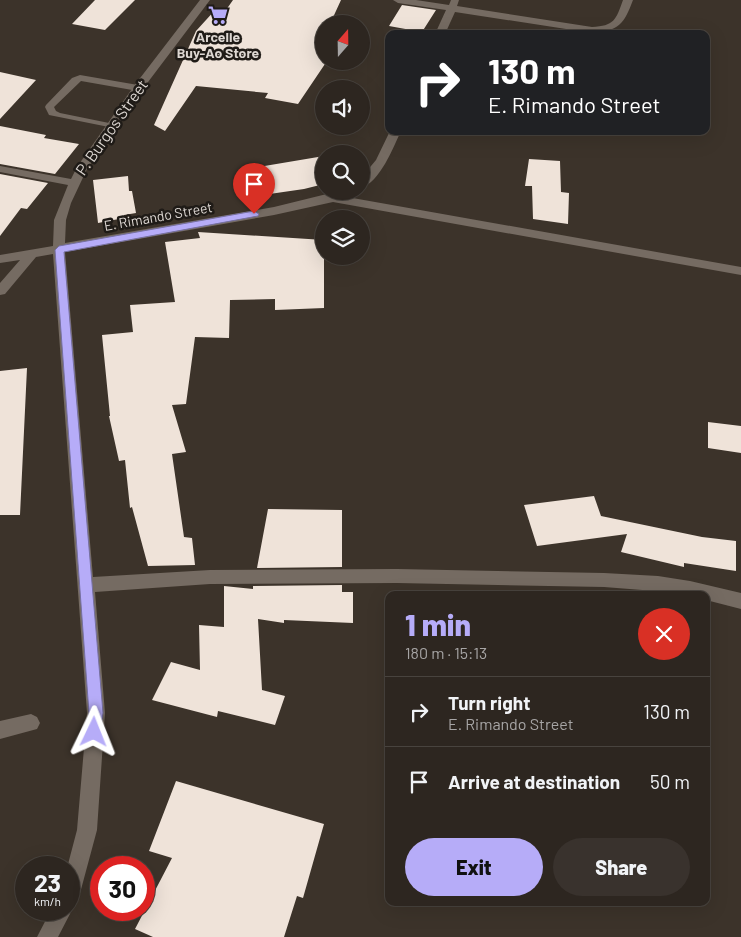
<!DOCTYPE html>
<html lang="en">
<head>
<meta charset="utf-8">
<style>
	body { margin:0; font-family:Barlow,sans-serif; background:#39322d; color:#f1f3f6; height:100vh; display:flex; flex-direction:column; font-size:19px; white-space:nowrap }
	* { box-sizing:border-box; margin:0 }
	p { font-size:16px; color:#a7a5a5 }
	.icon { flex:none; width:28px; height:28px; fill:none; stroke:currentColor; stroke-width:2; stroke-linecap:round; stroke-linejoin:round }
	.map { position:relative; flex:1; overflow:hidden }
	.sheet { position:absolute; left:385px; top:591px; width:325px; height:315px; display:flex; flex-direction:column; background:#2d2620; border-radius:10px; box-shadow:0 5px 20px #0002,0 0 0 1px #48433e }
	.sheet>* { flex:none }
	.hud { position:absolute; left:385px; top:30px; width:325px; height:105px; border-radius:10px; box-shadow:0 5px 20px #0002,0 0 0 1px #48433e; background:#202124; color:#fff; overflow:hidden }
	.needle { width:32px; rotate:20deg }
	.controls { position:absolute; left:315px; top:15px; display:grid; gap:10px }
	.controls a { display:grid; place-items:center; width:55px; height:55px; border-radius:50%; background:#2d2620; box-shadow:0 5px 20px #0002,0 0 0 1px #48433e; font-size:25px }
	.speed { position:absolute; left:15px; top:856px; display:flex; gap:10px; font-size:25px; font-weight:700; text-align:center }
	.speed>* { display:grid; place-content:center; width:65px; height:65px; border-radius:50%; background:#2d2620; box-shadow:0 5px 20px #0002,0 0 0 1px #48433e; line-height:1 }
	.speed small { font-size:12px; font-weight:400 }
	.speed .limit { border:8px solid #d22; background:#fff; color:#111 }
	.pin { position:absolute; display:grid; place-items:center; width:42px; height:42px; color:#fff; margin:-51px -21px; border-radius:50% 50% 50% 0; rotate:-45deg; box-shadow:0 0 5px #0007 }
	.pin .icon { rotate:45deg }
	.me { position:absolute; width:55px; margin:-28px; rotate:2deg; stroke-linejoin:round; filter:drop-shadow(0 0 4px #0008) }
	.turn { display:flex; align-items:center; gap:18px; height:105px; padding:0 20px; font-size:22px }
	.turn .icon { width:65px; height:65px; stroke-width:2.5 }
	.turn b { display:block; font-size:35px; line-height:42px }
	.round { display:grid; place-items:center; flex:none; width:52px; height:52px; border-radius:26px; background:#39322d }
	.headline { display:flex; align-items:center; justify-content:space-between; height:85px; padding:0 20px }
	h1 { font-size:30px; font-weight:800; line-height:38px; color:#b6acf8 }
	.primary-button { display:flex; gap:10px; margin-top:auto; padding:10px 20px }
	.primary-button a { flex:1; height:58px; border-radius:30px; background:#b6acf8; color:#111; font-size:20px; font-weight:800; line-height:58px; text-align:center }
	.primary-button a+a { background:#39322d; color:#f1f3f6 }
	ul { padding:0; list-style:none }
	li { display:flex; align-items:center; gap:15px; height:70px; padding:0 20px; border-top:1px solid #48433e }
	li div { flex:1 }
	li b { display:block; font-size:19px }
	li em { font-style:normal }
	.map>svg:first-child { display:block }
	.building { fill:#efe3d9 }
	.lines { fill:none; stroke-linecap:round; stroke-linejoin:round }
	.lane { fill:#756b62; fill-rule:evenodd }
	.street { fill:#756b62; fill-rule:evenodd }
	.route { fill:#b6acf8; stroke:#7670a1 }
	.labels { text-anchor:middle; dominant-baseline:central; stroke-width:5; stroke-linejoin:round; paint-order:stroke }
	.far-poi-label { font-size:14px; font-weight:bold; fill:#ddd7d2; stroke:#1f1b17 }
	.far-street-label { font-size:14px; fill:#ddd7d2; stroke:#1f1b17 }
	.street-label { font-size:16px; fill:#ddd7d2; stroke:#1f1b17 }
</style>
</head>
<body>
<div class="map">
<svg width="741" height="937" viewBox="0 0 741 937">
	<rect width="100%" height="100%" fill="#3c332a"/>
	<path class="building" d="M95,0H135L105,30L72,24Z
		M233,0H341L330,24H324V61H327L298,104L265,98L268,93L196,86L165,131L154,125L196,31L216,9L226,10Z
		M402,5L436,10L422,32L389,26Z
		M0,72L36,80L0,119Z
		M0,126L46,135L44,138L79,144L55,174L0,164Z
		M324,156V184L304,189L248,197L246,169Z
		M529,159L560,161L561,192L569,193L568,224L533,219L532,186H525Z
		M0,174L48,183L27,209L21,208L0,236Z
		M128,176L129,191H132L136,213L124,215V218L98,223L93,180Z
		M198,232L324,240V308L275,310V299L230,300L229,338L195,337L186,404L172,405L186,452L172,454L184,537L192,538L195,565L148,566L132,507L130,508L125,460L119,461L109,416H110L102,335L133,332L130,305L175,302L165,242L200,238Z
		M27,368L20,515H0V371Z
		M708,422L741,426V453L708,448Z
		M594,496L601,516L702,537L736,541V571L684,563V567L621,552L627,534L537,546L524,505Z
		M268,509L342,510V567L257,568Z
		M342,585V592H353V623L284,620V623L258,619L262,690L285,696L275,725L218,711L217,717L152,700L171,662L200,670L199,625L224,627V586L253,589V586Z
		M176,781L324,824L303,898L297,896L284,937H153L135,929L172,858L149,851Z"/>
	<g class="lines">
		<path class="lane" d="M80,75L138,85L142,88L138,91L81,81L54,107L56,111L60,113L114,124V128L49,115L45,107L46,105L72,78Z"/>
		<path class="street" d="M200,0H210L142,90L87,169L71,203L66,220L65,243L274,207L339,191H347L349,194L347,197L741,267V275L333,202L274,215L65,252L93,577L210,570L397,569L604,573L658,576L690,581L741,593V609L706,600V595L604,587L397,583L210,584L95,592L105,713L97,830L79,897L76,904L71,906L72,910L58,937H37L51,910H69V868H67L77,830L87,713L53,254L36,257L5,294L0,295V283L20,260L0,263V255L53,246L54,220L68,185L0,172V166L71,179L77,167L134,86Z
			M393,0H416L449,5L451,0H459L457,6L592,27C614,26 616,20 623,0H633C624,24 619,31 592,33L455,12L445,34H435L446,10L398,3Z
			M390,131H401C393,148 380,182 361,188V178L376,160Z
			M31,714L37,717L40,723L37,729L0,739V721Z"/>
	</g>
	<path class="route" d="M254,211L259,214L258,216L64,252L103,713L99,737L94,739L89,737L87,732L89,713L55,250L59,246Z"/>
	<defs>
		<symbol id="supermarket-bare" viewBox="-9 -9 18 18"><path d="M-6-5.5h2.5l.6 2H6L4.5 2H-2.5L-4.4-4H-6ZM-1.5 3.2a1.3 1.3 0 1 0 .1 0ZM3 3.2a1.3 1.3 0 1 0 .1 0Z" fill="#b6acf8" stroke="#1f1b17" stroke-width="2.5" paint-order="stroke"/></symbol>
	</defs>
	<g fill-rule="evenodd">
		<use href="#supermarket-bare" x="204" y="1" width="28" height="28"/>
	</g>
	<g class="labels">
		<g class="far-poi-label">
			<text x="218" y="36">Arcelie<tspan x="218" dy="16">Buy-Ao Store</tspan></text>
		</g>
		<g class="far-street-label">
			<text transform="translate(158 216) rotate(-10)">E. Rimando Street</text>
		</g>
		<g class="street-label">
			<text transform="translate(111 127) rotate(-55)">P. Burgos Street</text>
		</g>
	</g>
</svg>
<div class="controls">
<a><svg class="needle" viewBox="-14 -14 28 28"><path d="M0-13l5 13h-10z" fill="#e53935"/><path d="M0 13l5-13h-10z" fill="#a7a5a5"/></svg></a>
<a><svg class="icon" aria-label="sound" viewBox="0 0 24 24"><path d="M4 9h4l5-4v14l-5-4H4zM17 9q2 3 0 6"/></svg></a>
<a><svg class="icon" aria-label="search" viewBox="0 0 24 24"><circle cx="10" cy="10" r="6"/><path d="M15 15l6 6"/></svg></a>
<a><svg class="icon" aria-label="layers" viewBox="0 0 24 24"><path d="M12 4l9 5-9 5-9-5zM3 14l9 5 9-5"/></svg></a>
</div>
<div class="speed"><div>23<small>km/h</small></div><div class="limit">30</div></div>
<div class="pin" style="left:254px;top:214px;background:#d93025"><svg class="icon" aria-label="arrive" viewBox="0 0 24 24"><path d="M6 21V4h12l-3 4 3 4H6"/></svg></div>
<svg class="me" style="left:94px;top:732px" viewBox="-20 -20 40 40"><path d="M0-17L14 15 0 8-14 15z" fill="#b6acf8" stroke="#fff" stroke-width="4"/></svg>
<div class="hud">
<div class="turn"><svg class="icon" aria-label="right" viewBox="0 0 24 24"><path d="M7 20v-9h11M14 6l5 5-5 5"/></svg><div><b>130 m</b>E. Rimando Street</div></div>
</div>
<section class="sheet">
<div class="headline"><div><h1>1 min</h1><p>180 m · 15:13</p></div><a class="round" style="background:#d93025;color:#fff"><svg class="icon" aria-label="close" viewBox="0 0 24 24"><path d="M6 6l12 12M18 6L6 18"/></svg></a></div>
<ul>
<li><svg class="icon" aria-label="right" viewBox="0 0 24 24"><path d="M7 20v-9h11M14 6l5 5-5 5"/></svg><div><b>Turn right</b><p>E. Rimando Street</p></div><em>130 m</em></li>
<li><svg class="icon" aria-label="arrive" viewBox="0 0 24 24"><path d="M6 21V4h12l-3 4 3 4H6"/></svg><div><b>Arrive at destination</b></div><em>50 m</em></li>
</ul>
<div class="primary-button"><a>Exit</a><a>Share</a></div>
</section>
</div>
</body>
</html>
